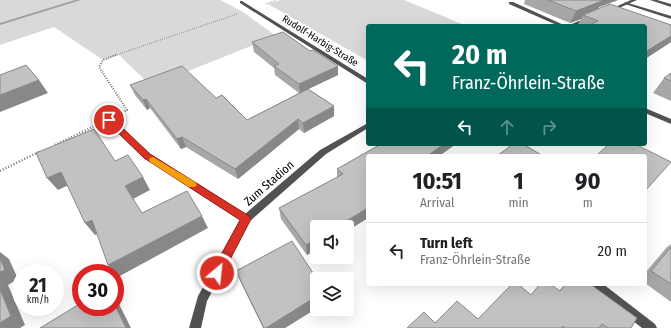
<!DOCTYPE html>
<html lang="en">
<head>
<meta charset="utf-8">
<style>
	body { margin:0; font-family:"Fira Sans Condensed",sans-serif; background:#f6f6f6; color:#202124; height:100vh; display:flex; flex-direction:column; font-size:15px; white-space:nowrap }
	* { box-sizing:border-box; margin:0 }
	p { font-size:13px; color:#757577 }
	.icon { flex:none; width:22px; height:22px; fill:none; stroke:currentColor; stroke-width:2; stroke-linecap:round; stroke-linejoin:round }
	.map { position:relative; flex:1; overflow:hidden }
	.drawer { position:absolute; left:366px; top:154px; width:281px; height:132px; display:flex; flex-direction:column; background:#fff; border-radius:4px; box-shadow:0 4px 16px #0002 }
	.drawer>* { flex:none }
	.hud { position:absolute; left:366px; top:24px; width:281px; height:122px; border-radius:4px; box-shadow:0 4px 16px #0002; background:#00695c; color:#fff; overflow:hidden }
	.buttons { position:absolute; left:310px; top:220px; display:grid; gap:8px }
	.buttons a { display:grid; place-items:center; width:44px; height:44px; border-radius:4px; background:#fff; box-shadow:0 4px 16px #0002; font-size:20px }
	.speed { position:absolute; left:12px; top:264px; display:flex; gap:8px; font-size:20px; font-weight:700; text-align:center }
	.speed>* { display:grid; place-content:center; width:52px; height:52px; border-radius:50%; background:#fff; box-shadow:0 4px 16px #0002; line-height:1 }
	.speed small { font-size:10px; font-weight:400 }
	.speed .limit { border:6px solid #d22; background:#fff; color:#111 }
	.pin { position:absolute; display:grid; place-items:center; width:34px; height:34px; color:#fff; margin:-17px; border:2px solid #fff; border-radius:50%; box-shadow:0 1px 4px #0007 }
	.me { position:absolute; width:44px; margin:-22px; rotate:28deg; stroke-linejoin:round; filter:drop-shadow(0 0 3px #0008) }
	.turn { display:flex; align-items:center; gap:14px; height:84px; padding:0 20px; font-size:18px }
	.turn .icon { width:52px; height:52px; stroke-width:2.5 }
	.turn b { display:block; font-size:28px; line-height:34px }
	.lanes { display:flex; align-items:center; height:38px; padding:0 20px; background:#0003; justify-content:center; gap:20px; direction:ltr }
	.lanes .off { opacity:.35 }
	.eta { display:flex; justify-content:space-evenly; align-items:center; height:68px; text-align:center }
	.eta b { font-size:24px; font-weight:700; line-height:28px }
	ul { padding:0; list-style:none }
	li { display:flex; align-items:center; gap:12px; height:56px; padding:0 20px; border-top:1px solid #e0e0e0 }
	li div { flex:1 }
	li b { display:block; font-size:15px }
	li em { font-style:normal }
	.map>svg:first-child { display:block }
	.green { fill:#d9d9d9 }
	.lines { fill:none; stroke-linecap:round; stroke-linejoin:round }
	.stream { fill:#a0a0a0; fill-rule:evenodd }
	.path-far2 { stroke:#747474; stroke-width:1.5; stroke-dasharray:0.5 1.5; stroke-linecap:butt }
	.path-far1 { stroke:#747474; stroke-width:2; stroke-dasharray:1 1.5; stroke-linecap:butt }
	.path { stroke:#747474; stroke-width:2.5; stroke-dasharray:1 2; stroke-linecap:butt }
	.service { fill:#525252; fill-rule:evenodd }
	.minor { fill:#525252; fill-rule:evenodd }
	.wall { fill:#a7a7a7 }
	.shaded-wall { fill:#888 }
	.building { fill:#c2c2c2; stroke:#888 }
	.route { fill:#d93025; stroke:#8d1f18 }
	.slow { fill:#f59e0b }
	.labels { text-anchor:middle; dominant-baseline:central; stroke-width:3; stroke-linejoin:round; paint-order:stroke }
	.far-street-label { font-size:10px; fill:#000; stroke:#fff }
	.street-label { font-size:12px; fill:#000; stroke:#fff }
</style>
</head>
<body>
<div class="map">
<svg width="671" height="328" viewBox="0 0 671 328">
	<rect width="100%" height="100%" fill="#fff"/>
	<path class="green" d="M0,0H220L243,12L276,36L151,86L119,55L103,60L54,27L0,45Z
		M281,0H404L467,26H368V61L268,4Z"/>
	<g class="lines">
		<path class="stream" d="M75,0H81L0,25V23Z"/>
		<path class="path-far2" d="M266,4L277,0
			M113,56L237,14"/>
		<path class="path-far1" d="M116,55L103,60L99,67L127,110L121,113
			M93,127L97,125"/>
		<path class="path" d="M55,145L95,126
			M0,171L39,152"/>
		<path class="service" d="M650,0H657L671,4V7Z
			M509,2H513L566,26H559L509,4Z
			M625,2L671,16V19L625,4Z"/>
		<path class="minor" d="M631,0H637L610,12L606,11Z
			M242,1L368,79V84L240,3V1Z
			M586,18L590,19L575,26H567Z
			M645,108L671,119V124L645,113Z
			M107,118H111L150,154L245,214L320,150L368,123V128L326,154L249,222L207,301L201,328H189L198,296L241,220L144,158L107,122L105,120Z
			M590,284H603L655,324L657,328H642L591,288Z"/>
	</g>
	<path class="wall" d="M525,0H618L599,7L598,9L671,25V42L645,59V26H577L581,19L570,23L524,4Z
		M252,42L338,75L308,89L334,106V116L304,133L299,129L238,179L186,147L181,149L150,108L147,110L135,95L130,85L216,98L247,120L299,93L275,75L274,68L254,52Z
		M671,73V101L653,93L664,78Z
		M381,144H456L439,156H368V218L347,231V227H317V249L307,255L281,219L279,208L337,178V169Z
		M671,244V302L645,283V273L667,247Z
		M236,271L317,279V308L285,328H263L241,283Z
		M565,284H590L631,328H407L435,323L478,319L531,295L559,291Z"/>
	<path class="shaded-wall" d="M596,0H618L599,7L596,12L583,15L581,19L570,23L576,11Z
		M671,36V42L645,59V52Z
		M338,66V75L300,93L299,84Z
		M39,80L48,93L0,112V95Z
		M146,99L150,108L147,110L143,100Z
		M334,106V116L304,133L303,123Z
		M298,119L299,129L238,179L235,169Z
		M182,137L186,147L181,149L177,139Z
		M444,144H456L439,156H427Z
		M61,172L71,184L58,190L47,178Z
		M143,177L150,190L133,199L125,186Z
		M368,208V218L347,231V227H336Z
		M202,216L208,228L118,277L108,265Z
		M92,220L102,232L95,235L85,223Z
		M317,238V249L307,255L306,245Z
		M0,252L9,259L18,279L8,285L25,325L20,328H0Z
		M115,296L131,328H126L115,305Z
		M317,296V308L285,328H266Z"/>
	<path class="building" d="M548,0H601L602,1L576,11Z
		M610,4L671,25V36L645,52V26H587L598,21L583,15Z
		M283,32L310,51L313,50L338,66L299,84L274,66L279,64L252,42Z
		M26,65L39,80L0,95V75Z
		M182,66L216,98L222,95L247,120L308,89L334,106L303,123L298,119L235,169L182,137L177,139L146,99L143,100L130,85Z
		M671,73V81L664,78Z
		M94,129L115,161L128,155L143,177L125,186L142,213L187,191L202,216L108,265L92,220L85,223L61,172L47,178L36,153Z
		M381,144H444L427,156H368V208L336,227H317V238L306,245L279,208L343,174L337,169Z
		M513,144H523L543,156H497Z
		M609,144H635L671,162L645,191V156H596Z
		M292,241L317,279V296L266,328H264L236,271Z
		M671,247V284L651,271Z
		M0,258L5,270L0,272Z
		M512,284H518L531,295L540,284H550L560,291L566,284H590L637,318L631,328H608L602,324L599,328H565L563,326L561,328H407L424,312L435,323L457,301L478,319Z
		M0,289L11,316L0,323Z
		M81,303V307H115V305L126,328H40Z"/>
	<path class="route" d="M109,117L112,118L150,154L249,216L251,219L221,277L217,278L213,277L211,273L240,220L144,158L107,122V118Z"/>
	<path class="slow" d="M153,157L195,182L197,185L195,187H189L150,162L149,160L150,158Z"/>
	<g class="labels">
		<g class="far-street-label">
			<text transform="translate(320 41) rotate(32)">Rudolf-Harbig-Straße</text>
		</g>
		<g class="street-label">
			<text transform="translate(269 183) rotate(-41)">Zum Stadion</text>
		</g>
	</g>
</svg>
<div class="buttons">
<a><svg class="icon" aria-label="sound" viewBox="0 0 24 24"><path d="M4 9h4l5-4v14l-5-4H4zM17 9q2 3 0 6"/></svg></a>
<a><svg class="icon" aria-label="layers" viewBox="0 0 24 24"><path d="M12 4l9 5-9 5-9-5zM3 14l9 5 9-5"/></svg></a>
</div>
<div class="speed"><div>21<small>km/h</small></div><div class="limit">30</div></div>
<div class="pin" style="left:109px;top:120px;background:#d93025"><svg class="icon" aria-label="arrive" viewBox="0 0 24 24"><path d="M6 21V4h12l-3 4 3 4H6"/></svg></div>
<svg class="me" style="left:217px;top:273px" viewBox="-20 -20 40 40"><circle r="17" fill="#d93025" stroke="#fff" stroke-width="3"/><path d="M0-11L8 9 0 5-8 9z" fill="#fff"/></svg>
<div class="hud">
<div class="turn"><svg class="icon" aria-label="left" viewBox="0 0 24 24"><path d="M17 20v-9H6M10 6l-5 5 5 5"/></svg><div><b>20 m</b>Franz-Öhrlein-Straße</div></div>
<div class="lanes"><svg class="icon" aria-label="left" viewBox="0 0 24 24"><path d="M17 20v-9H6M10 6l-5 5 5 5"/></svg><svg class="icon off" aria-label="ahead" viewBox="0 0 24 24"><path d="M12 20V5M6 11l6-6 6 6"/></svg><svg class="icon off" aria-label="right" viewBox="0 0 24 24"><path d="M7 20v-9h11M14 6l5 5-5 5"/></svg></div>
</div>
<section class="drawer">
<div class="eta">
<div><b>10:51</b><p>Arrival</p></div>
<div><b>1</b><p>min</p></div>
<div><b>90</b><p>m</p></div>
</div>
<ul>
<li><svg class="icon" aria-label="left" viewBox="0 0 24 24"><path d="M17 20v-9H6M10 6l-5 5 5 5"/></svg><div><b>Turn left</b><p>Franz-Öhrlein-Straße</p></div><em>20 m</em></li>
</ul>
</section>
</div>
</body>
</html>
